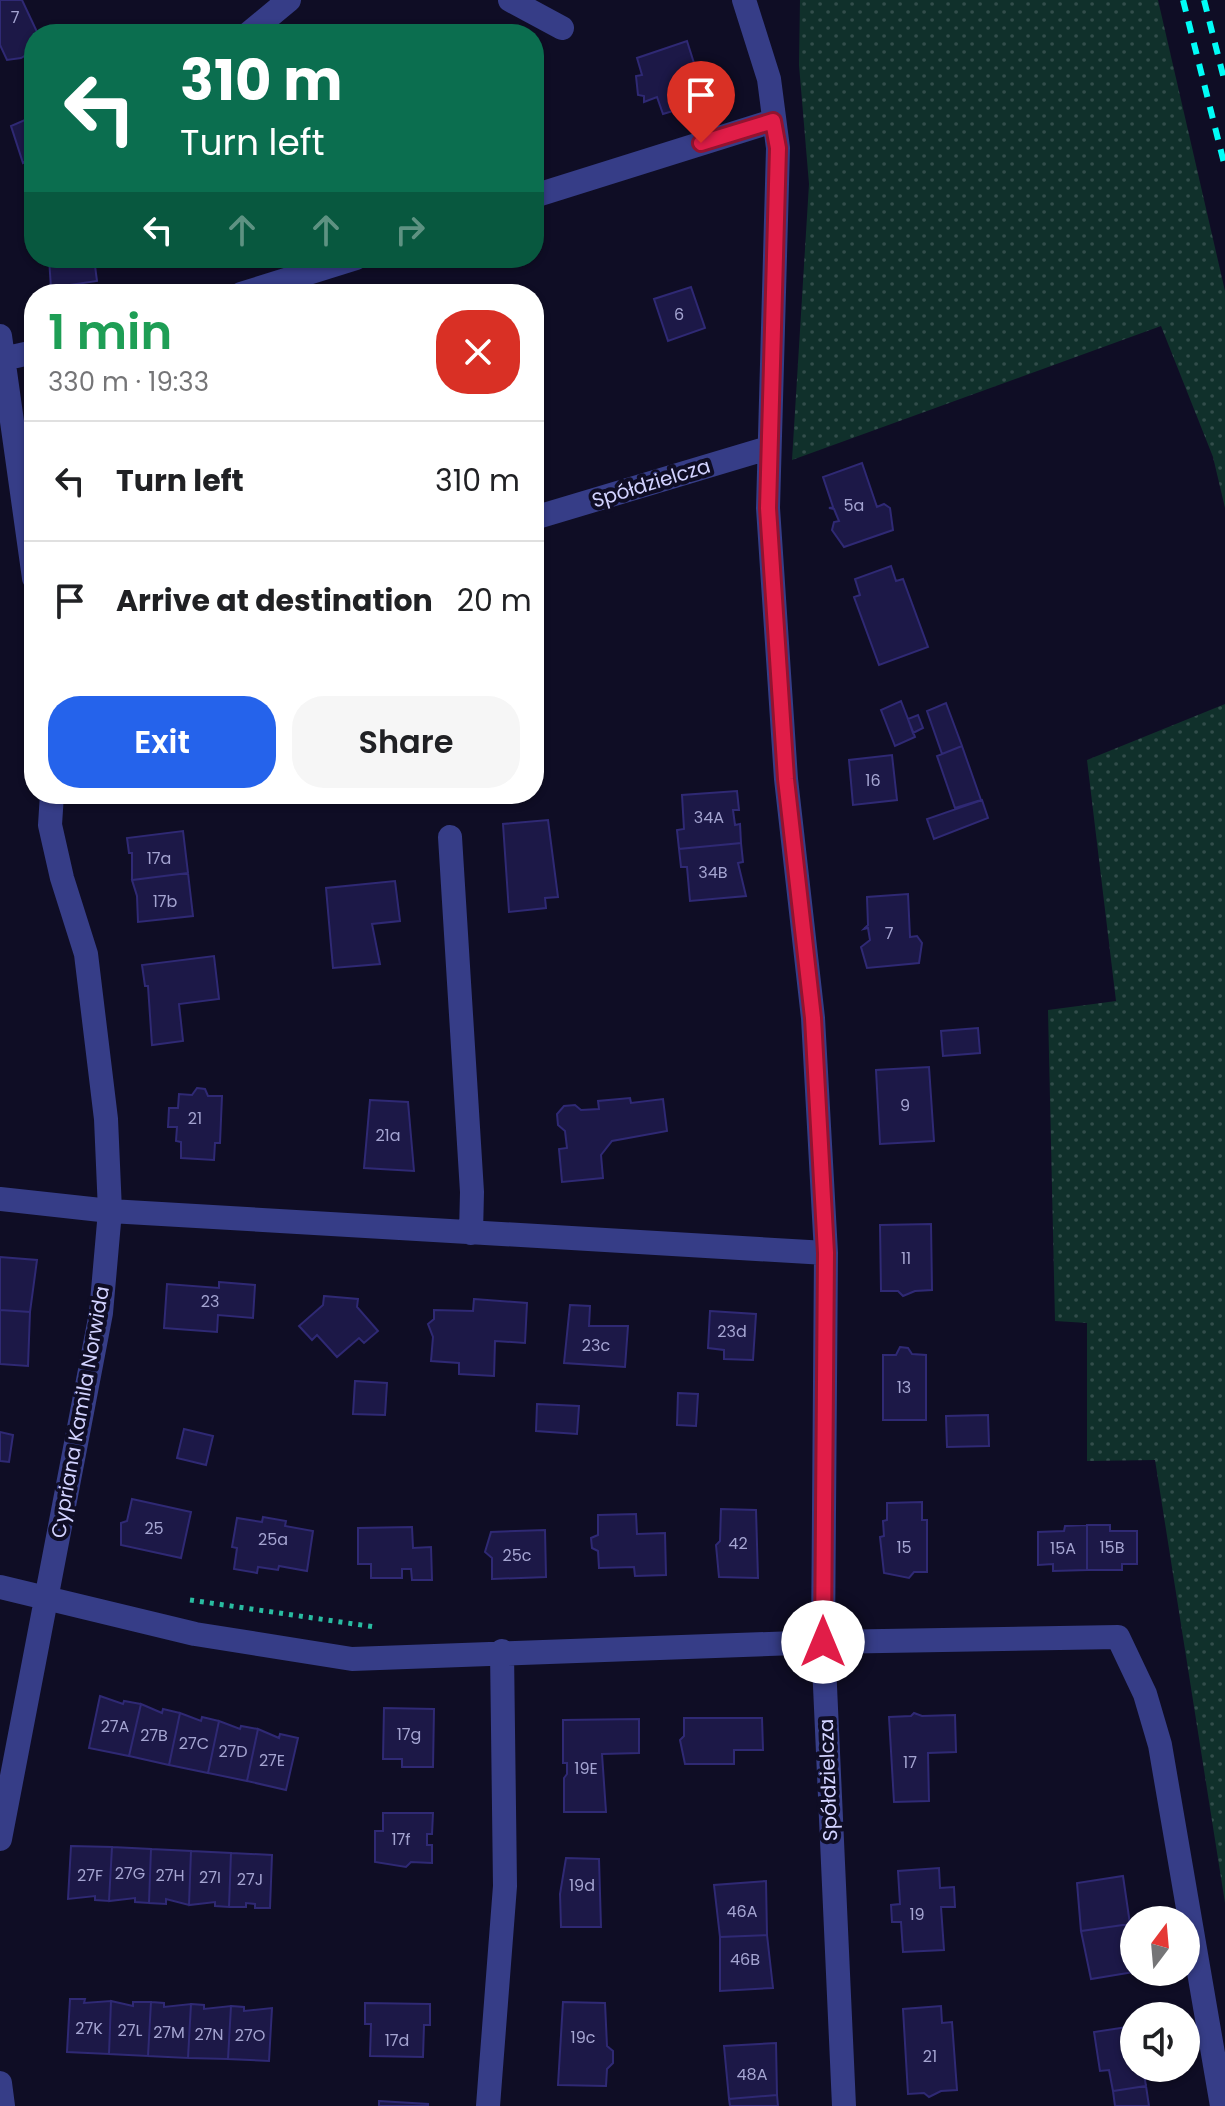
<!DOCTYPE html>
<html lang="en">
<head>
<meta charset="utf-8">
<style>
	body { margin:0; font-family:Poppins,sans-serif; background:#f6f6f6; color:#202124; height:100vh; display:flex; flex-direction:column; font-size:30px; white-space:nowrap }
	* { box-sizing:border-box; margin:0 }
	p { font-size:26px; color:#757577 }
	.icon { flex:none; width:44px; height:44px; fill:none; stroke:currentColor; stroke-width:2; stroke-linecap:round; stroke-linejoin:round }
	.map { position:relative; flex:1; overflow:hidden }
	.panel { position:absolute; left:24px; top:284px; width:520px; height:520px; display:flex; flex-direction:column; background:#fff; border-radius:32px; box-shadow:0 2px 6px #0004 }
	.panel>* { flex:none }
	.top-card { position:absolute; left:24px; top:24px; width:520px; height:244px; border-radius:32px; box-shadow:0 2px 6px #0004; background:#0b6e4f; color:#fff; overflow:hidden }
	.needle { width:52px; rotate:16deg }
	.fabs { position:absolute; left:1120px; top:1906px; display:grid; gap:16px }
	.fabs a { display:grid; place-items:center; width:80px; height:80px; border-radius:50%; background:#fff; box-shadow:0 2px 6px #0004; font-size:40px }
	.pin { position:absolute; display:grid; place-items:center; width:68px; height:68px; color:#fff; margin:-82px -34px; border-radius:50% 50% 50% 0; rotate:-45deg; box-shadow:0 0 8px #0007 }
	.pin .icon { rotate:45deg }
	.me { position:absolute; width:88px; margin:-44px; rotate:0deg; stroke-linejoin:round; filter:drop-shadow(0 0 6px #0008) }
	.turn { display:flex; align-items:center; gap:28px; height:168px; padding:0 24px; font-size:36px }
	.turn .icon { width:104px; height:104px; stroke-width:2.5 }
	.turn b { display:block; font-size:56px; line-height:68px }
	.lanes { display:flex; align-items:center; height:76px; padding:0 24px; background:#0003; justify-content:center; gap:40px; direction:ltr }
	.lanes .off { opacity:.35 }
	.round { display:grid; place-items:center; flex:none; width:84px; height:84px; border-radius:32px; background:#f6f6f6 }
	.headline { display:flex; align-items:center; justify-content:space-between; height:136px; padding:0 24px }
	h1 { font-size:48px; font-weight:600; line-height:60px; color:#1e9e55 }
	.cta { display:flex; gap:16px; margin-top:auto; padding:16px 24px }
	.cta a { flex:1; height:92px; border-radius:32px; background:#2563eb; color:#fff; font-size:32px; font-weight:600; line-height:92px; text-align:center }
	.cta a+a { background:#f6f6f6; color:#202124 }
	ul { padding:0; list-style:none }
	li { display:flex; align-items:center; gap:24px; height:120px; padding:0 24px; border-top:2px solid #e0e0e0 }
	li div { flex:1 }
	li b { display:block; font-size:30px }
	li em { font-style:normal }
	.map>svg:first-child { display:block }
	.grass { fill:url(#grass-dots) }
	.building { fill:#1c1847; stroke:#2f2974; stroke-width:2 }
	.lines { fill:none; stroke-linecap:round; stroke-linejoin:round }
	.path { stroke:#29bca1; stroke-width:5; stroke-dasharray:4 6; stroke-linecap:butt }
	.street { stroke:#363d87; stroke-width:24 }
	.rail { stroke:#00fdf7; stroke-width:6; stroke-dasharray:12 10; stroke-linecap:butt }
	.route-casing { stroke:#92132f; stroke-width:20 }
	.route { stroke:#e11d48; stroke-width:14 }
	.labels { text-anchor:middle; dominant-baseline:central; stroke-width:8; stroke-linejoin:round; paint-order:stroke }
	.number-label { font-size:16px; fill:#a4a4d1 }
	.street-label { font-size:20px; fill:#d2d2ff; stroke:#0f0d25 }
</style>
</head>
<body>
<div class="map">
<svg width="1225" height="2106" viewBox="0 0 1225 2106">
	<defs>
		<pattern id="grass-dots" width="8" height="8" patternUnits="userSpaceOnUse" patternTransform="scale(2)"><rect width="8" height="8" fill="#10302b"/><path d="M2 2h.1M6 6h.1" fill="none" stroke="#324d4b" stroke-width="1.8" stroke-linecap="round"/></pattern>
	</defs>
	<rect width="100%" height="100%" fill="#0f0d25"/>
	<path class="grass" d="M800,0H1158L1225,291V508L1213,457L1161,326L792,460L809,184L799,65Z
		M1225,704V1903L1155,1460L1087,1461V1323L1055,1321L1048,1010L1116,1001L1087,760Z"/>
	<path class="building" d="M0,0H22L38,34H34L33,51L21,58L7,60L0,45Z
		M687,41L706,101L663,114L657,97L644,102V96L638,95L636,76L642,75L637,58Z
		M34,116V166L31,159L23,163L11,126Z
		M49,258H94L97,281L70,285L59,292L51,288Z
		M691,287L705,328L668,341L654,299Z
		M862,463L877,507L884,504L890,508L893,530L844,547L832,530L834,522L839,521L834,509L829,508L833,507L823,477Z
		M891,566L896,581L903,579L928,647L879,665L854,597L860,595L855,579Z
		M901,701L915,737L895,746L881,710Z
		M946,703L962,746L942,754L927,711Z
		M918,715L923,728L913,733L908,719Z
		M962,746L981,800L955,808L937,756Z
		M892,755L897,800L853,805L849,760Z
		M737,791L739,810H733L735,825L740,824L741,843L679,849L677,830L684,829L682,795Z
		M982,800L988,818L934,839L927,819Z
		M548,820L558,897L545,898L546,908L509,912L503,824Z
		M183,831L188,873L132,880V853H129L127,838Z
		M741,843L743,862L738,863L746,896L690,901L687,867H681L679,849Z
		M188,873L193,916L138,922L137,896L132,880Z
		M395,881L400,921L372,924L380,964L333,968L326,888Z
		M908,894L910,937L917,936L922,943L919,963L867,968L861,947L870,940L868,928L864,929L868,925L867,897Z
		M214,956L219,999L179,1004L183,1041L152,1045L148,986H145L142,965Z
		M978,1028L980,1053L943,1056L941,1031Z
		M929,1067L934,1141L880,1144L876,1070Z
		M197,1088L205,1089L208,1096H222L220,1143H215L214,1160L181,1158V1142L176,1141L177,1127H168L169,1108H178L179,1094L192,1095Z
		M630,1098L631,1103L663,1099L667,1131L612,1141L601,1155L603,1178L562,1182L559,1149L567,1148L565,1131L558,1125L557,1114L564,1106L575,1105L581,1110L599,1109L598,1101Z
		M370,1100L408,1102L414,1171L364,1168Z
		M931,1224L932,1290L915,1291L903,1296L898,1291H881L880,1225Z
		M0,1257L37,1260L30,1312L0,1310Z
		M219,1282L255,1285L253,1318L218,1315L217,1332L164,1328L167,1284L219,1288Z
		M324,1296L358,1299L357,1307L378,1331L364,1343L359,1338L337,1357L317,1335L312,1340L299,1326L323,1305Z
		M474,1299L527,1303L525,1343L495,1341L494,1376L459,1374V1363L431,1361L433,1337L428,1324L434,1319V1310L473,1311Z
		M570,1305L590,1306L589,1326H628L625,1367L564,1363Z
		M0,1310L30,1312L28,1366L0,1364Z
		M710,1311L756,1314L753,1360L724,1359V1350L708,1348Z
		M900,1347L908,1348L912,1354L926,1355V1420H883V1355H896Z
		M355,1381L387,1383L385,1415L353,1414Z
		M678,1393L698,1394L696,1426L677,1425Z
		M537,1404L579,1406L577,1434L536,1431Z
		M988,1415L989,1446L947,1447L946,1416Z
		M184,1429L213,1436L206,1465L177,1458Z
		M0,1432L13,1435L9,1462L0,1461Z
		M132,1499L191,1512L181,1558L121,1545V1523L127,1521Z
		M922,1502V1520H927V1572H914L909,1578L884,1573L880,1537L884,1536L883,1521L887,1520V1503Z
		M721,1509L756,1510L758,1578L719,1577L716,1545L720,1541Z
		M636,1514L637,1534L665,1533L666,1575L635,1576L634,1567L599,1568L598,1551L592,1548L591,1538L598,1535V1515Z
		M263,1517L286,1521L285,1526L313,1531L307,1571L279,1566L278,1570L258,1567L257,1573L234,1569L237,1548L232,1547L237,1518L262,1522Z
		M1087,1525H1110V1531H1137V1564H1122V1570H1087Z
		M1087,1525V1570L1053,1571V1564L1038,1565V1532L1064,1531L1065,1526Z
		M412,1527L413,1548L431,1547L432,1580H412L411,1569H402V1578H371V1564H358V1528Z
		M545,1530L546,1577L492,1579V1558L485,1552L491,1532Z
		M100,1696L123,1704L124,1701L141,1704L129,1756L89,1748Z
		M141,1704L162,1713L163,1709L180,1713L169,1765L129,1756Z
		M384,1708L434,1709L433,1767H402V1759H383Z
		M180,1713L201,1721L202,1717L219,1721L208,1773L169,1765Z
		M914,1713L922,1716L955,1715L956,1752L928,1753L929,1801L894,1802L889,1717L911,1716Z
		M684,1718H762L763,1750H734V1764H685L680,1740L684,1736Z
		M639,1719V1753L602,1754L606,1812H564V1778L567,1774V1763H563V1720Z
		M219,1721L240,1729L241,1726L258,1729L247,1781L208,1773Z
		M258,1729L279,1738L280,1734L298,1738L286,1790L247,1781Z
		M383,1813H433L432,1834H427V1845H432V1863L411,1862L406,1867L375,1862V1831H383Z
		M71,1846L112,1847L109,1901L95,1900V1896L68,1899Z
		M112,1847L151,1849L149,1903L135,1902V1898L109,1901Z
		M151,1849L191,1851L189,1905L166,1899V1904L149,1903Z
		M191,1851L231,1853L229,1907L215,1906V1902L189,1905Z
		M231,1853L272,1855L270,1908H255V1904L246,1903V1907H229Z
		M566,1858L599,1859L601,1927H561L560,1894Z
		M939,1868L940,1888L954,1887L955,1907H941L944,1950L903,1952L901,1922H892L891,1905L900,1904L898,1871Z
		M1123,1876L1130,1924L1081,1931L1077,1883Z
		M766,1881L767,1935L720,1937L714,1885Z
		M1130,1924L1134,1972L1091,1979L1081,1931Z
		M767,1935L773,1988L720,1991V1937Z
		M70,1999H85L84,2003L111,2001L109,2054L67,2052Z
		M111,2001L133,2006V2002H151L148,2056L109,2054Z
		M151,2002L164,2003V2007L191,2004L188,2058L148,2056Z
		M563,2002L605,2003L607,2046L613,2051V2063L607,2069L606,2086L558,2085Z
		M365,2003L430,2004V2025H424L423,2057L370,2056L371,2024H365Z
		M191,2004L204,2005V2009L231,2006L228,2059L188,2058Z
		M231,2006L244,2007V2011L272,2008L269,2061L228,2059Z
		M941,2006L942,2023L952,2022L957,2090L941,2091L929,2097L924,2093L908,2094L903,2009Z
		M1134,2026V2068H1143L1146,2086L1113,2091L1109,2070L1100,2071L1094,2032Z
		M776,2043L777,2095L729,2099L724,2046Z
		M1146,2086L1149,2106H1115L1113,2091Z
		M777,2095L778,2106H730L729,2099Z
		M379,2101L428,2104V2106H379Z"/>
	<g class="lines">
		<path class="path" d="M190,1600L375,1627"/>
		<path class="street" d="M510,0L562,28
			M744,0L769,79L778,148L768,508L786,779L813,1018L826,1253L823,1642L844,2106
			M248,34L289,0
			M534,196L773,121
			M241,294L356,258
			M0,336L34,578
			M3,359L34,352
			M534,518L768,448
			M450,837L472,1192L471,1233
			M0,1199L110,1211L826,1253
			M0,1587L195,1634L352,1659L823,1642L1118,1637L1145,1694L1160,1745L1222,2106
			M0,1839L101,1313L110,1211L106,1119L86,954L62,878L50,825L52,794
			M0,2083L3,2106
			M488,2106L505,1886L502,1651"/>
		<path class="rail" d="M1183,0L1225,167
			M1204,0L1225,83"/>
	</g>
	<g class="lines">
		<defs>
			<path id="route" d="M701,143L773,121L778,148L768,508L786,779L813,1018L826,1253L823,1642"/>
		</defs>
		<use href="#route" class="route-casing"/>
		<use href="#route" class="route"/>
	</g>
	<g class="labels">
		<g class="number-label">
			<text x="15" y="17">7</text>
			<text x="679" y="314">6</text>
			<text x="854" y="505">5a</text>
			<text x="873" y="780">16</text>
			<text x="709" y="817">34A</text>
			<text x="159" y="858">17a</text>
			<text x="713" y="872">34B</text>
			<text x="165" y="901">17b</text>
			<text x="889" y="933">7</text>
			<text x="905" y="1105">9</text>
			<text x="195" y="1118">21</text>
			<text x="388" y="1135">21a</text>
			<text x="906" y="1258">11</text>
			<text x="210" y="1301">23</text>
			<text x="732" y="1331">23d</text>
			<text x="596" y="1345">23c</text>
			<text x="904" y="1387">13</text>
			<text x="154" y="1528">25</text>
			<text x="273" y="1539">25a</text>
			<text x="738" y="1543">42</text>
			<text x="904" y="1547">15</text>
			<text x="1112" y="1547">15B</text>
			<text x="1063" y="1548">15A</text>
			<text x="517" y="1555">25c</text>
			<text x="115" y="1726">27A</text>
			<text x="409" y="1734">17g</text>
			<text x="154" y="1735">27B</text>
			<text x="194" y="1743">27C</text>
			<text x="233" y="1751">27D</text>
			<text x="272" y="1760">27E</text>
			<text x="910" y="1762">17</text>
			<text x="586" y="1768">19E</text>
			<text x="401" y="1839">17f</text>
			<text x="130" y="1873">27G</text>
			<text x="90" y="1875">27F</text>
			<text x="170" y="1875">27H</text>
			<text x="210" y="1877">27I</text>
			<text x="250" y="1879">27J</text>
			<text x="582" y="1885">19d</text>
			<text x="742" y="1911">46A</text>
			<text x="917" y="1914">19</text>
			<text x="745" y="1959">46B</text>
			<text x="89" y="2028">27K</text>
			<text x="130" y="2030">27L</text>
			<text x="169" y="2032">27M</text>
			<text x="209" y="2034">27N</text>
			<text x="250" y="2035">27O</text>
			<text x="583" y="2037">19c</text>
			<text x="397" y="2040">17d</text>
			<text x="930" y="2056">21</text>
			<text x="752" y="2074">48A</text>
		</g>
		<g class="street-label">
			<text transform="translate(651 483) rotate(-17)">Spółdzielcza</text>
			<text transform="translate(80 1412) rotate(-80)">Cypriana Kamila Norwida</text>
			<text transform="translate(828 1780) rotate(-92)">Spółdzielcza</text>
		</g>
	</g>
</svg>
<div class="fabs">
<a><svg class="needle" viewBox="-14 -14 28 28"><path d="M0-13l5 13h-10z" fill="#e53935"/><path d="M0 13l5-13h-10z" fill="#757577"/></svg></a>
<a><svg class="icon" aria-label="sound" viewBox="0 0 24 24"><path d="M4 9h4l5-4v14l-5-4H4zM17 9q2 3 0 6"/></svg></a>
</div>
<div class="pin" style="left:701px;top:143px;background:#d93025"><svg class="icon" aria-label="arrive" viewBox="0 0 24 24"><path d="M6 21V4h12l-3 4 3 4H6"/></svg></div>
<svg class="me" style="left:823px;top:1642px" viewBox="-20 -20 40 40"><circle r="19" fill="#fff"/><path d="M0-13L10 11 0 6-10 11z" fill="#e11d48"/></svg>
<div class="top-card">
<div class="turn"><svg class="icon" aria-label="left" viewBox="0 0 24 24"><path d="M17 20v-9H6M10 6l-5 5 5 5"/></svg><div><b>310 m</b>Turn left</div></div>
<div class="lanes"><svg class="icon" aria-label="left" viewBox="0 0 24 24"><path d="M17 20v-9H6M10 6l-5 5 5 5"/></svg><svg class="icon off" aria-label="ahead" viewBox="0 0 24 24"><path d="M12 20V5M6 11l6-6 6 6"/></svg><svg class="icon off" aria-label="ahead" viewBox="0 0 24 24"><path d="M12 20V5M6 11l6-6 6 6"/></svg><svg class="icon off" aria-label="right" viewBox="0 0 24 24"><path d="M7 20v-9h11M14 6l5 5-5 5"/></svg></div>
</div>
<section class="panel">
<div class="headline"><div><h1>1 min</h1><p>330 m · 19:33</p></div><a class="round" style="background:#d93025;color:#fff"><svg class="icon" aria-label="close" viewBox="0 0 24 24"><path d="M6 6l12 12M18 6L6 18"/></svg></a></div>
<ul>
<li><svg class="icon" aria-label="left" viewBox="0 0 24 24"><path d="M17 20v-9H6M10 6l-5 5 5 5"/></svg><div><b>Turn left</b></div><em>310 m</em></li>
<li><svg class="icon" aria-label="arrive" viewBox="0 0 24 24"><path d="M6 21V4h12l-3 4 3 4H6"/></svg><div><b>Arrive at destination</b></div><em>20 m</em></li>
</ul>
<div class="cta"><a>Exit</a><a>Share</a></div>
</section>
</div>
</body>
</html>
